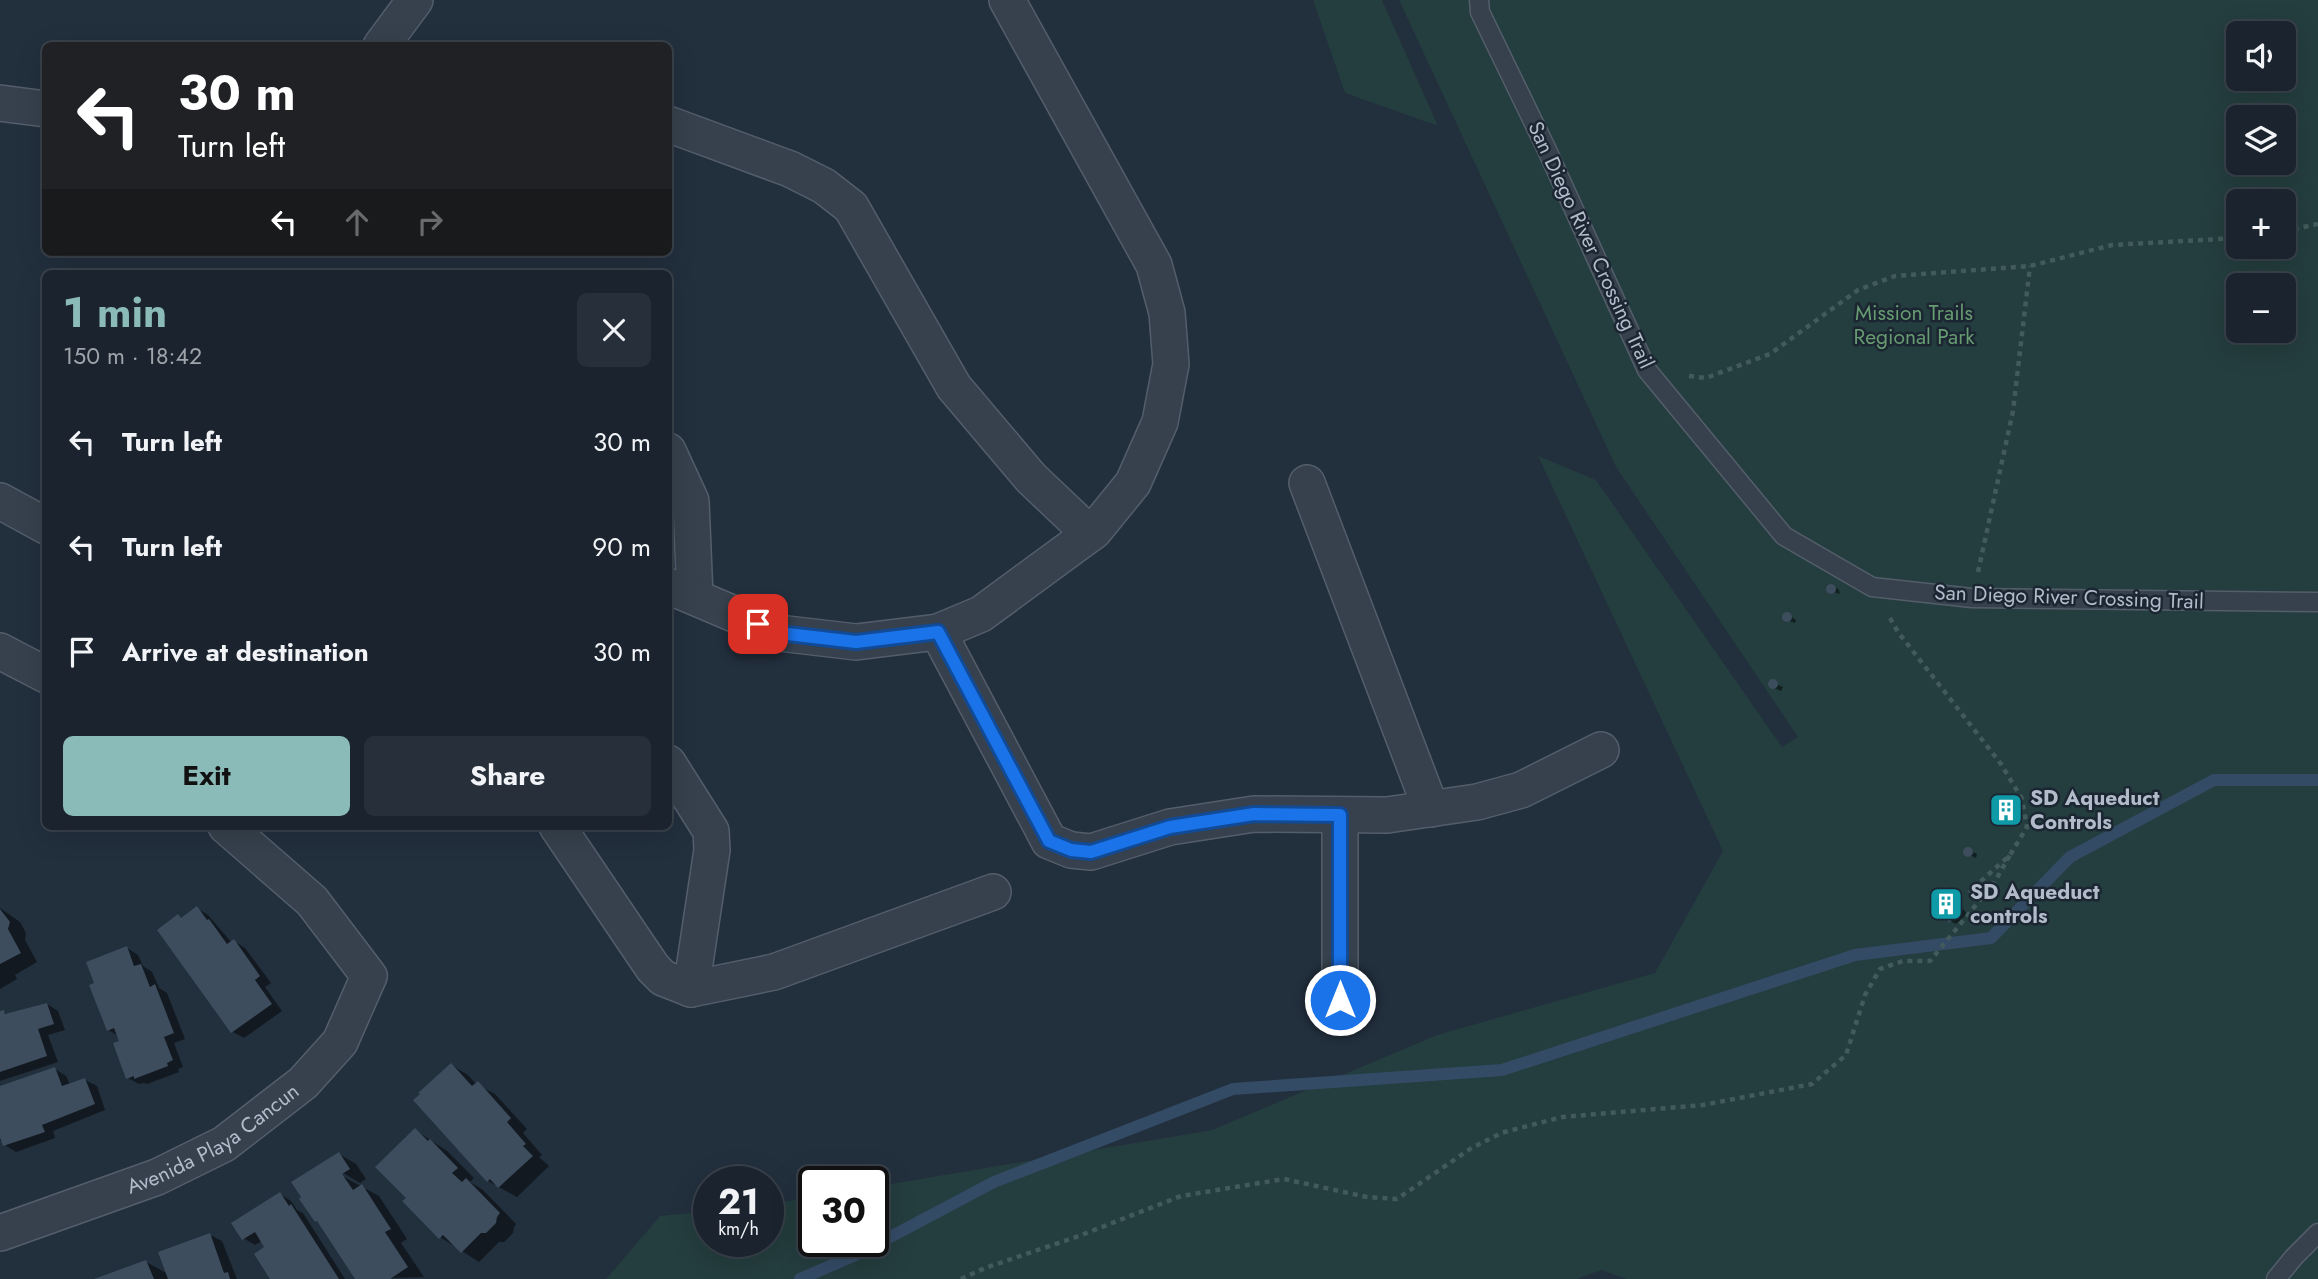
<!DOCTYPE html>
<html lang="en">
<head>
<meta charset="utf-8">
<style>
	body { margin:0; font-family:Jost,sans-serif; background:#272f3a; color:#f1f3f6; height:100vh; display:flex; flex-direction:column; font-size:26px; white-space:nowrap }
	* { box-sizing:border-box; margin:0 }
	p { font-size:23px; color:#9fa4aa }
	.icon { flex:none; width:38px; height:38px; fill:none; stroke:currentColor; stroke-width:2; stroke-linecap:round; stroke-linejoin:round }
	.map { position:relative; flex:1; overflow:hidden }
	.side { position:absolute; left:42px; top:270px; width:630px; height:560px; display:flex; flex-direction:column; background:#1a232e; border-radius:10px; box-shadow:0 7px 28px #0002,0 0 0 2px #38404a }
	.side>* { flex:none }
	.banner { position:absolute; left:42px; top:42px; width:630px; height:214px; border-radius:10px; box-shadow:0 7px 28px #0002,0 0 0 2px #38404a; background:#202124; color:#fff; overflow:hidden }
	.controls { position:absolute; left:2226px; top:21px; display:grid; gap:14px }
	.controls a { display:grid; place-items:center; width:70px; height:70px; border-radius:10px; background:#1a232e; box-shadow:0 7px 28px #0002,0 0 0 2px #38404a; font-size:35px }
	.speed { position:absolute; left:693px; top:1166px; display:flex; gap:14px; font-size:35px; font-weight:700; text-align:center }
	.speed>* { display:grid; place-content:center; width:91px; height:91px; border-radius:50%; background:#1a232e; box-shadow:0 7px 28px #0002,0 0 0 2px #38404a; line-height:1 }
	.speed small { font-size:18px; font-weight:400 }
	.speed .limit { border:4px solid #111; border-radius:10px; background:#fff; color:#111 }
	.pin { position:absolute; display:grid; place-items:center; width:60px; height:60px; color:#fff; margin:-30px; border-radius:14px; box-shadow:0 4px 10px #0006 }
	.me { position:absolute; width:77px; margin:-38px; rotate:0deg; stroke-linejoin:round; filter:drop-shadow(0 0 5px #0008) }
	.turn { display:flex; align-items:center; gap:24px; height:147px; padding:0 21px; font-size:32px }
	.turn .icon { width:91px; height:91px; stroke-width:2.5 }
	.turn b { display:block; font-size:49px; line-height:60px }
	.lanes { display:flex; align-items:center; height:66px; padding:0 21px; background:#0003; justify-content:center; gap:35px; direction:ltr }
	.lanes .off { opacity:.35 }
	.round { display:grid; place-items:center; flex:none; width:74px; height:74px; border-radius:10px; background:#272f3a }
	.head { display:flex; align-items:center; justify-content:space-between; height:119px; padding:0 21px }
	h1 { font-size:42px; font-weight:700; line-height:52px; color:#8bbbb9 }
	.action { display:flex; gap:14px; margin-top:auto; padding:14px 21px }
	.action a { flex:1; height:80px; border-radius:10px; background:#8bbbb9; color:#111; font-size:28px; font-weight:700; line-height:80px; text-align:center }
	.action a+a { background:#272f3a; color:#f1f3f6 }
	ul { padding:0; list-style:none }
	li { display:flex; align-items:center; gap:21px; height:105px; padding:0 21px }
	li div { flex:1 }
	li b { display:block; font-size:26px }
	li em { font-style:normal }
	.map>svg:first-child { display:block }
	.green { fill:#243d3e; fill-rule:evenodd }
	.shadow { fill:#0007 }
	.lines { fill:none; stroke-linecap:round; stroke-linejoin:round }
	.stream { stroke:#344b66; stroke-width:12 }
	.building { fill:#3d4d5d }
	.service-casing { stroke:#545e6b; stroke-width:21 }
	.minor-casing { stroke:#545e6b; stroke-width:38 }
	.path { stroke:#425a5b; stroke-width:4.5; stroke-dasharray:5 5; stroke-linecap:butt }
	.service { stroke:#36414d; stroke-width:18 }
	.minor { stroke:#36414d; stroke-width:35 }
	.route-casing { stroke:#114b97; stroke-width:18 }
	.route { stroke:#1a73e8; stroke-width:12 }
	.labels { text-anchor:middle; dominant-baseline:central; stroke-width:5; stroke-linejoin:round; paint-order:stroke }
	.street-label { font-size:21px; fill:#b1bbc9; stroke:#1b2632 }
	.park-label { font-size:21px; fill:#679b71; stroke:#1b2632 }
	.poi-label { font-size:21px; font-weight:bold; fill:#b1bbc9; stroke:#1b2632; text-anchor:start }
</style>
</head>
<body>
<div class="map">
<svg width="2318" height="1279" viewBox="0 0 2318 1279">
	<rect width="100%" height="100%" fill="#222f3d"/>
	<path class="green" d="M1313,0H1382L1438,126L1345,93Z
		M1399,0H2318V1279H1626L1601,1270L1577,1279H606L660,1216L709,1211V1241H768V1204L814,1197V1241H873V1187L1212,1130L1437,1035L1655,973L1723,851L1538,456L1596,480L1782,747L1798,737L1616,467ZM2238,33H2284V79H2238ZM2238,117H2284V163H2238ZM2238,201H2284V247H2238ZM2238,285H2284V331H2238Z"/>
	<path class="shadow" d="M1834,586L1839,590L1840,594L1830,591L1829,587Z
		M1788,614L1796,620L1795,623L1784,619V616Z
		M1771,682L1783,687L1781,691L1770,686Z
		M2009,808L2014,811L2015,816L2012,817L2004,812V809Z
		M1967,849L1977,854L1976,858L1965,853Z
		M1945,889L1950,892L1967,914L1956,924L1950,921Z
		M0,908L20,922L26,933L25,940L37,962L15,975L17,979L0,989Z
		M197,908L208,915L232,943L234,941L245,948L271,983L265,987L282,1011L244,1038L233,1032L182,919Z
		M127,948L138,955L143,966L152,972L159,988L167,993L185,1039L174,1043L183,1067L178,1069L179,1072L147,1084L144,1083L139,1084L128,1078L119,1036L108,1030Z
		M47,1004L58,1011L65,1030L48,1035L58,1062L0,1081V1013L4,1012L9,1015Z
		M451,1065L468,1075L477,1085L495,1094L527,1129L523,1133L542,1155L539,1157L549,1166L517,1197L488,1181Z
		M55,1069L66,1076L70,1085L85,1080L97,1086L105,1110L53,1131L55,1138L16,1152L5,1145L3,1140L0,1141V1088Z
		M415,1130L447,1151L474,1178L470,1182L483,1190L516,1224L514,1227L513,1233L504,1242H499L479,1262L440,1237L408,1198Z
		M339,1154L356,1164L366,1179L360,1183L335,1168L333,1171L379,1196L407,1239L401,1243L424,1277L357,1279L320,1223L316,1221Z
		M280,1194L291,1201L297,1210L303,1213L345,1279H272L266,1248L262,1241L255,1245L243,1238Z
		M210,1235L222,1241L237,1279H98L146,1262L168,1274Z"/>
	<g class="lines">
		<path class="stream" d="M800,1279L860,1253L994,1182L1233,1089L1502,1070L1855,955L1991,938L2070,857L2214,780H2318"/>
	</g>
	<path class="building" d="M1826 589a5 5 0 1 1 10 0a5 5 0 1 1-10 0Z
		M1782 617a5 5 0 1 1 10 0a5 5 0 1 1-10 0Z
		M1768 684a5 5 0 1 1 10 0a5 5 0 1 1-10 0Z
		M2001 810a5 5 0 1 1 10 0a5 5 0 1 1-10 0Z
		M1963 852a5 5 0 1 1 10 0a5 5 0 1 1-10 0Z
		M1945,887L1963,910L1949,923L1929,898Z
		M197,906L207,920L209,919L227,944L234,939L260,976L255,980L272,1004L231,1033L157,930L178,914L181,918Z
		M0,909L10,922L8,929L21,953L0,964Z
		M127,946L134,966L141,964L150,987L155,984L174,1033L164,1037L173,1060L167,1063L168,1066L134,1079V1076L126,1079L113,1043L119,1041L114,1028L107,1031L89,985L94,983L86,962Z
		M47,1003L54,1024L38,1029L47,1056L0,1072V1011L4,1010L5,1014Z
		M451,1063L472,1086L478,1081L511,1118L507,1122L526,1144L523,1146L533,1156L498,1188L490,1179L487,1182L413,1100L420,1094L418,1093Z
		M55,1067L62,1086L85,1078L95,1104L42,1125L45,1132L3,1146L0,1138V1086Z
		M415,1128L428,1141L430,1139L458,1168L452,1173L462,1182L466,1178L500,1213L497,1217L496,1223L486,1233H481L461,1253L443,1235L439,1239L402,1201L406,1198L375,1167Z
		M339,1152L350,1169L342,1174L353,1190L362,1184L391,1229L385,1232L408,1267L390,1279H355L317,1221L315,1222L299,1199L301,1197L291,1182Z
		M280,1192L289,1206L291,1204L339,1279H270L254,1254L264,1247L255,1232L242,1240L231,1223Z
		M210,1233L224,1273L228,1272L230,1279H168L158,1252Z
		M146,1260L154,1279H94Z"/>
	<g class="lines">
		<defs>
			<path id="service" d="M1479,0L1480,12L1546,148L1647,370L1784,536L1872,587L1972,598L2318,602
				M2276,1279L2294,1257L2318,1233"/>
			<g id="minor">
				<path d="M381,46L415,0"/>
				<path d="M0,103L46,109"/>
				<path d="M668,124L790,169L824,186L851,207L954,387L1031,478L1090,534"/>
				<path d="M668,451L691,501L695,597"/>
				<path d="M1307,483L1431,809"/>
				<path d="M0,501L46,526"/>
				<path d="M668,586L779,633L856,642L938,632L981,614L1094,531L1133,483L1160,422L1171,364L1167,313L1154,265L1007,0"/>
				<path d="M938,632L1049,841L1071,850L1091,852L1170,827L1254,814L1387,815L1477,802L1521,790L1601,750"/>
				<path d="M0,651L46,675"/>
				<path d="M668,763L711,831L712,850L691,989"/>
				<path d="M557,826L653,968L663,978L691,989L774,972L993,892"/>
				<path d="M1340,1000V815"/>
				<path id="s1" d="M0,1233L157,1177L224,1144L303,1083L340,1042L369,976L312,901L226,826"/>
			</g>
		</defs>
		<use href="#service" class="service-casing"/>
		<use href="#minor" class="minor-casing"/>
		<path class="path" d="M2284,231L2318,224
			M1689,376L1706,378L1770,354L1858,290L1895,276L2030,266L2112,245L2238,238
			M1978,572L2013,411L2030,266
			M1890,618L1898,632L2001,764L2022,799L2027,827L2010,855L1969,892
			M961,1279L985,1268L1079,1236L1181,1196L1284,1179L1367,1197L1397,1199L1470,1149L1501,1133L1562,1117L1703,1105L1812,1084L1846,1055L1865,995L1880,969L1903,961H1930L1994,883L2010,855"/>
		<use href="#service" class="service"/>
		<use href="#minor" class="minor"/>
	</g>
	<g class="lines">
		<defs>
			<path id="route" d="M758,624L779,633L856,642L938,632L1049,841L1071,850L1091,852L1170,827L1254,814L1340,815V1000"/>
		</defs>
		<use href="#route" class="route-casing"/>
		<use href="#route" class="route"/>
	</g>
	<defs>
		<symbol id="building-square" viewBox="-11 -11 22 22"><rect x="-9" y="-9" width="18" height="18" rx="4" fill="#0f9aa8" stroke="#1b2632"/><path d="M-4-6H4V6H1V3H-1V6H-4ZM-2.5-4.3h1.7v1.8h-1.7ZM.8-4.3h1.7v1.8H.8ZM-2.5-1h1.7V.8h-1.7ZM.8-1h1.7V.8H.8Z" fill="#fff"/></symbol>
	</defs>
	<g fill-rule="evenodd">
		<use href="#building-square" x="1987" y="791" width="38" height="38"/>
		<use href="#building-square" x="1927" y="885" width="38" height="38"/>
	</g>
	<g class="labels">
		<g class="street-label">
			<text transform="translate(1591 245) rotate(65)">San Diego River Crossing Trail</text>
			<text transform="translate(2069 597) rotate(2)">San Diego River Crossing Trail</text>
			<text stroke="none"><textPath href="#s1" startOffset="234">Avenida Playa Cancun</textPath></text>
		</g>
		<g class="park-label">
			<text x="1914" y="313">Mission Trails<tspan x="1914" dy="24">Regional Park</tspan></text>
		</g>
		<g class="poi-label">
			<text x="2030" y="798">SD Aqueduct<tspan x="2030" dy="24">Controls</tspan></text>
			<text x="1970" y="892">SD Aqueduct<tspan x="1970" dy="24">controls</tspan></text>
		</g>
	</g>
</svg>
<div class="controls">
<a><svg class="icon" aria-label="sound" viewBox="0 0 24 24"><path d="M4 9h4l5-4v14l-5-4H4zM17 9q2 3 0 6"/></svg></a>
<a><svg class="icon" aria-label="layers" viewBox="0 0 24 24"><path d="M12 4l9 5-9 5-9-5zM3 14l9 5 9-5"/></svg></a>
<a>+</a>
<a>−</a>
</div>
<div class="speed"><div>21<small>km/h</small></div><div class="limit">30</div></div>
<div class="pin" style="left:758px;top:624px;background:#d93025"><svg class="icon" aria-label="arrive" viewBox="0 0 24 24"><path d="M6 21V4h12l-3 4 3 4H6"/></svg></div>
<svg class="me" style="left:1340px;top:1000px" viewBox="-20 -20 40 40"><circle r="17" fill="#1a73e8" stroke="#fff" stroke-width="3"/><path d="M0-11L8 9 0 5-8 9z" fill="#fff"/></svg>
<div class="banner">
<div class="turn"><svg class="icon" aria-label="left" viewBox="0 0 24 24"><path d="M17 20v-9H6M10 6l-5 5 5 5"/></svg><div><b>30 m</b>Turn left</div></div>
<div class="lanes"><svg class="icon" aria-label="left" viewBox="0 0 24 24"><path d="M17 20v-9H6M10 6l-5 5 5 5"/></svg><svg class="icon off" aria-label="ahead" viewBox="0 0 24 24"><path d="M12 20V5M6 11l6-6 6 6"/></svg><svg class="icon off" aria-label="right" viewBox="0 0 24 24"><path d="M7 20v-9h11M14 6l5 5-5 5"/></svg></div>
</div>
<section class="side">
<div class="head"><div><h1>1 min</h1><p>150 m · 18:42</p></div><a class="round"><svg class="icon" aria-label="close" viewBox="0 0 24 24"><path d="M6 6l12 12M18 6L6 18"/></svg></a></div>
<ul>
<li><svg class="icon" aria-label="left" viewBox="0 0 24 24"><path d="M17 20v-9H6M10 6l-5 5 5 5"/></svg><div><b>Turn left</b></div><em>30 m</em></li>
<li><svg class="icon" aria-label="left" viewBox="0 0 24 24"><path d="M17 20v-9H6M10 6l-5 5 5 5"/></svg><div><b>Turn left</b></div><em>90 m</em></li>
<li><svg class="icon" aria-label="arrive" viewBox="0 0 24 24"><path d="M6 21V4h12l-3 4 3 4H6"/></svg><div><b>Arrive at destination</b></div><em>30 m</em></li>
</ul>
<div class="action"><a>Exit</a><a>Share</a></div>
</section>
</div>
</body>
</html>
